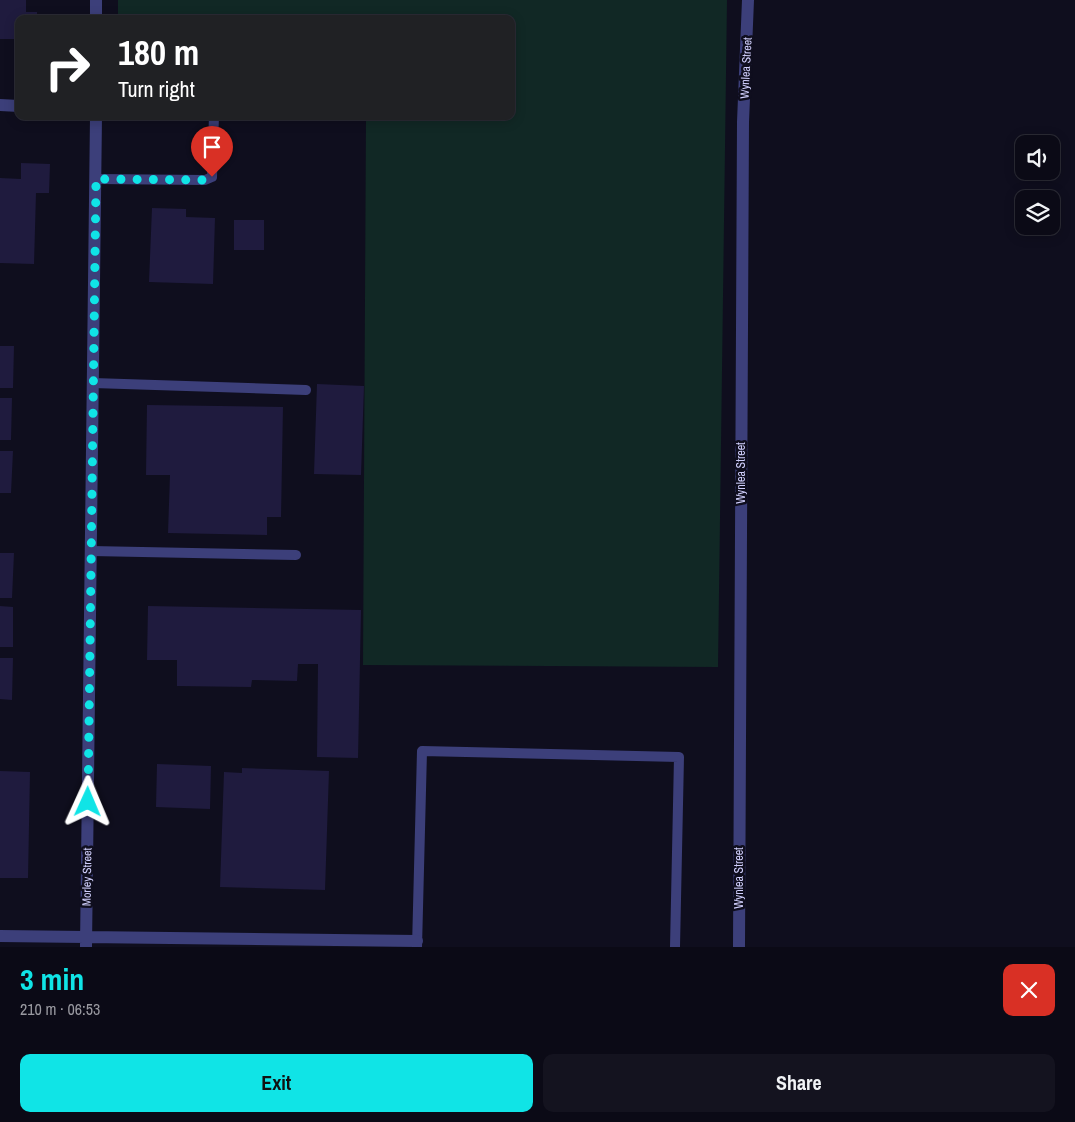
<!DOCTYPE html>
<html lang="en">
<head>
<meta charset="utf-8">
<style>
	body { margin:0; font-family:"Archivo Narrow",sans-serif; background:#14131f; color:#f1f3f6; height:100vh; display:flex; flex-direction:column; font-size:19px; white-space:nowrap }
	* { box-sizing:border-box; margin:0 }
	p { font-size:16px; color:#9a9aa1 }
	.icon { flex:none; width:28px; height:28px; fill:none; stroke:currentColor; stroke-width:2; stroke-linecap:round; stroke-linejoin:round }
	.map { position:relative; height:947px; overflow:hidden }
	.details { display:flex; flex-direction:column; background:#0b0a16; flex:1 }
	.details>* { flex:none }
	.guide { position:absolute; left:15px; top:15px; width:500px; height:105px; border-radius:10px; box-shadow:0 2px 12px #0003,0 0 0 1px #2b2b35; background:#202124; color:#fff; overflow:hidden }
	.controls { position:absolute; left:1015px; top:135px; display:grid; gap:10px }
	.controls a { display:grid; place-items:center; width:45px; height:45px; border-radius:10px; background:#0b0a16; box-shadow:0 2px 12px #0003,0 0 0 1px #2b2b35; font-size:25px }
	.pin { position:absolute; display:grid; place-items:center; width:42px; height:42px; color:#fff; margin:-51px -21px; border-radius:50% 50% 50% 0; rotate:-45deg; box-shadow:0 0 5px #0007 }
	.pin .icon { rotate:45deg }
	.me { position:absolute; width:55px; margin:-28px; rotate:1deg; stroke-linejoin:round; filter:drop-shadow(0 0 4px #0008) }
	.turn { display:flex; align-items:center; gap:18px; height:105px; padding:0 20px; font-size:22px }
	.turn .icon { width:65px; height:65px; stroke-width:2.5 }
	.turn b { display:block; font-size:35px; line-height:42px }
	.round { display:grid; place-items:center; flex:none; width:52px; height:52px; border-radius:10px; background:#14131f }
	.head { display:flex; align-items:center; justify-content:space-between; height:85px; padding:0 20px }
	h1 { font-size:30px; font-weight:800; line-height:38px; color:#10e4e6 }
	.action { display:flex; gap:10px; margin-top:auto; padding:10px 20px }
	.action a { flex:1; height:58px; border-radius:10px; background:#10e4e6; color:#111; font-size:20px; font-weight:800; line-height:58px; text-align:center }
	.action a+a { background:#14131f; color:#f1f3f6 }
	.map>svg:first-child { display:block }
	.green { fill:#112825 }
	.building { fill:#1f1b3e }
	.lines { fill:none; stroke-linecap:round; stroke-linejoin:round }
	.service { stroke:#3c3f7a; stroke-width:10 }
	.minor { stroke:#3c3f7a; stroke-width:12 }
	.route { stroke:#10e4e6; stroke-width:9; stroke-dasharray:0 16.2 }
	.labels { text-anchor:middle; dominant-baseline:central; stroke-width:5; stroke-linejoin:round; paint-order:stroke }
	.street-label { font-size:12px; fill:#d0cffc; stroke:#0f0e1e }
</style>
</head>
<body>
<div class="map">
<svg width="1075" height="947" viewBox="0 0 1075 947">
	<rect width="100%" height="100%" fill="#0f0e1e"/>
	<path class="green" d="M118,0H727L718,667L363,665L366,116H511V19H118Z"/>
	<path class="building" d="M0,0H26V12H37V19H19V39H0Z
		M21,163L50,164L49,193H36L34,264L0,263V178L21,179Z
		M152,208L186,209V217L215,218L213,284L149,282Z
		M234,220H264V250H234Z
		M0,346H14L13,388H0Z
		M317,384L364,386L361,475L314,474Z
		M0,398H12L11,440H0Z
		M147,405L283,407L281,517H267V535L168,533L170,475H146Z
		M0,451H13L11,493H0Z
		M0,553H14L12,598H0Z
		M0,606L13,607V647H0Z
		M148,606L361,610L358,758L317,757L318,664H298L297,681L252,680L251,687L177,686V660H147Z
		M0,658H13L12,700L0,699Z
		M157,764L211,766L210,809L156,807Z
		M242,768L329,771L325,890L220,887L224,772L242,773Z
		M0,771L30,772L28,878H0Z"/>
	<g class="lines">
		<path class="service" d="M96,179L205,180L212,177L214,116
			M93,383L306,390
			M91,551L296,555
			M417,947L422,751L679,757L675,947"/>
		<path class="minor" d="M96,0V19
			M0,105L19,106
			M0,936L417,941
			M86,947L96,116
			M739,947L743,122L748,0"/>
	</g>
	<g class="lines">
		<path class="route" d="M88,802L96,179L205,180L212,177"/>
	</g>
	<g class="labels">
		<g class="street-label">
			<text transform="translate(746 68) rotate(-87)">Wynlea Street</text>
			<text transform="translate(741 473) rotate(-90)">Wynlea Street</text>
			<text transform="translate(87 877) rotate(-89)">Morley Street</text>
			<text transform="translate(739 878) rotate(-90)">Wynlea Street</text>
		</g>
	</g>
</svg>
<div class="controls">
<a><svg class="icon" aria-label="sound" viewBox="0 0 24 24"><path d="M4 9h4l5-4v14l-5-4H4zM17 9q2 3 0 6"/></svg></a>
<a><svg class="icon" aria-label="layers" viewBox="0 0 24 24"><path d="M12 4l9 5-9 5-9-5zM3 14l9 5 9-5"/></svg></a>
</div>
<div class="pin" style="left:212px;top:177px;background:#d93025"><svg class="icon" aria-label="arrive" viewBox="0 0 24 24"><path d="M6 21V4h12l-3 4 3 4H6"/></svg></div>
<svg class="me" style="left:88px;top:802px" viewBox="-20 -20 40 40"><path d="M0-17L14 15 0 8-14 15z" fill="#10e4e6" stroke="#fff" stroke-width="4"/></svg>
<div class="guide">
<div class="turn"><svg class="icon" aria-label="right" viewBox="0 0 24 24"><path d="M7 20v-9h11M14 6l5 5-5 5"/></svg><div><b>180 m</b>Turn right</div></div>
</div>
</div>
<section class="details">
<div class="head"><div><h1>3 min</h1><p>210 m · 06:53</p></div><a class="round" style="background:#d93025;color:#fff"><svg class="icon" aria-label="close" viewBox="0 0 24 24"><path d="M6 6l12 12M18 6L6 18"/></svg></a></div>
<div class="action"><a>Exit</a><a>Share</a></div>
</section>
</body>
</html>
